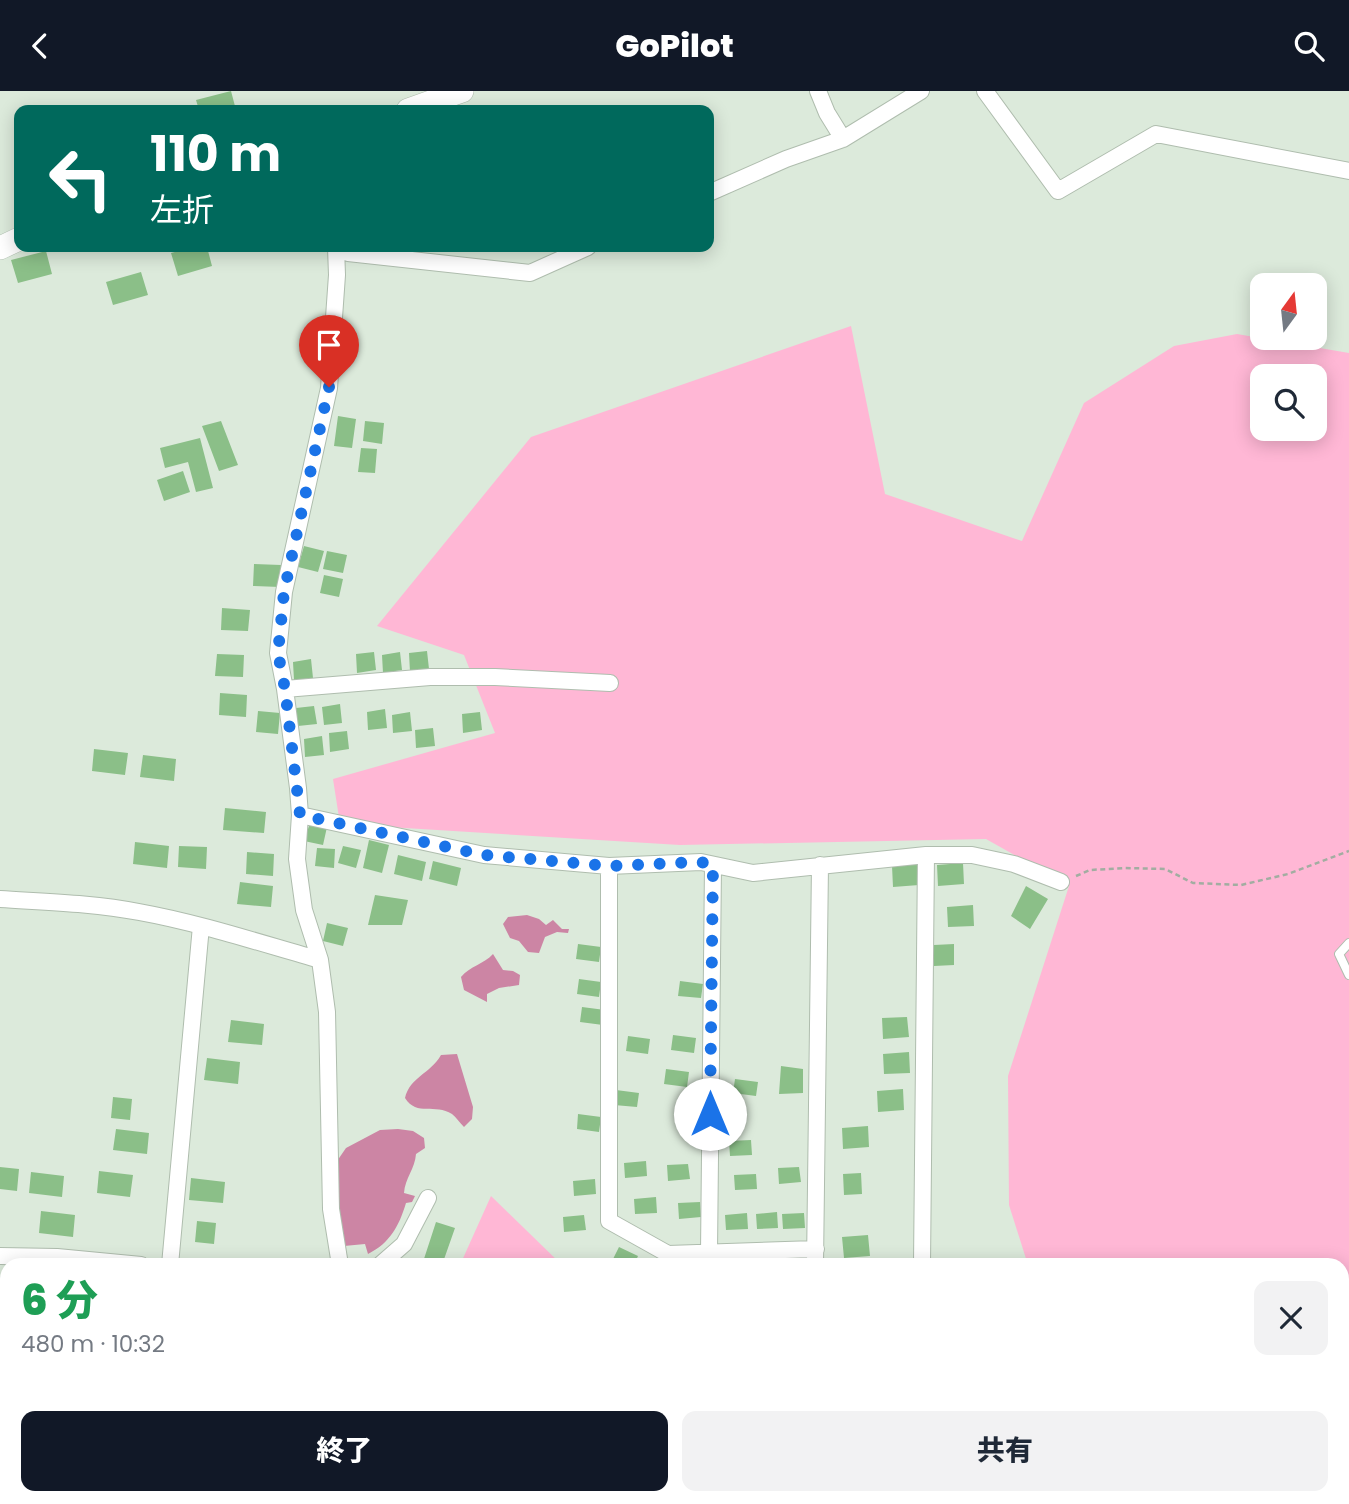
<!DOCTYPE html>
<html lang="ja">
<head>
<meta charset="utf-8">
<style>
	body { margin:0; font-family:Poppins,"Noto Sans JP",sans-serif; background:#f2f2f3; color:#1f2937; height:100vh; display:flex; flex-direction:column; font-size:26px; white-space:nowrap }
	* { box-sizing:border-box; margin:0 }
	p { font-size:23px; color:#747a83 }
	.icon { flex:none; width:38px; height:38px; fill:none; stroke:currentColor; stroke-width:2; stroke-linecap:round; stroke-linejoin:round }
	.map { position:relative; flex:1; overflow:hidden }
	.drawer { position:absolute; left:0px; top:1167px; width:1349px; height:247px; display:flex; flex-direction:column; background:#fff; border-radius:21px 21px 0 0; box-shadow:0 4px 18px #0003 }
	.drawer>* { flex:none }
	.hud { position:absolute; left:14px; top:14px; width:700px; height:147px; border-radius:14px; box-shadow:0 4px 18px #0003; background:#00695c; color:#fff; overflow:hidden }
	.needle { width:46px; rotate:15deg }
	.controls { position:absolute; left:1250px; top:182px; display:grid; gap:14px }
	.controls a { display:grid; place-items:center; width:77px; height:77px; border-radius:14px; background:#fff; box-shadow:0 4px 18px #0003; font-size:35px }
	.pin { position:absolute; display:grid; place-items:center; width:60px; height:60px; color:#fff; margin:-72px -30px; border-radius:50% 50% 50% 0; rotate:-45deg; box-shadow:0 0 7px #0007 }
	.pin .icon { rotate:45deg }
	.me { position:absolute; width:77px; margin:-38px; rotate:0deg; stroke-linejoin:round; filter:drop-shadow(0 0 5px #0008) }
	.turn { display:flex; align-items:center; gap:24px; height:147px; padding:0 21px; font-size:32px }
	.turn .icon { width:91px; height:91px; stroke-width:2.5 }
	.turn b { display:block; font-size:49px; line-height:60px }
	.round { display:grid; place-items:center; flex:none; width:74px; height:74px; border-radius:14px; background:#f2f2f3 }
	.overview { display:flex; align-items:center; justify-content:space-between; height:119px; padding:0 21px }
	h1 { font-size:42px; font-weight:800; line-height:52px; color:#1e9e55 }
	.primary-button { display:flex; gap:14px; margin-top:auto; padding:14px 21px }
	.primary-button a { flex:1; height:80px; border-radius:14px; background:#111827; color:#fff; font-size:28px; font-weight:800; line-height:80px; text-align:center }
	.primary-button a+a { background:#f2f2f3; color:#1f2937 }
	header { display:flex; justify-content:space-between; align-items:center; height:91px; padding:0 21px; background:#111827; color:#fff; font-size:32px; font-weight:800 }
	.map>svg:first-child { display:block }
	.green { fill:#ffb7d5; fill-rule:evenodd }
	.water { fill:#cc85a4 }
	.building { fill:#8bbf88 }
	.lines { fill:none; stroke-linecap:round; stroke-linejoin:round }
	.lane-casing { stroke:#afbdae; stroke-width:10 }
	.street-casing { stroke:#afbdae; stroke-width:18 }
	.secondary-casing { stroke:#afbdae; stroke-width:24 }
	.path { stroke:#a2ada1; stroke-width:2.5; stroke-dasharray:5 3.5; stroke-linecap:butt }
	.lane { stroke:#fff; stroke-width:8 }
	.street { stroke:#fff; stroke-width:16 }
	.secondary { stroke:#fff; stroke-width:23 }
	.route { stroke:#1a73e8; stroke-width:12; stroke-dasharray:0 21.6 }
</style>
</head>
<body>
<header><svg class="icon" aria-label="back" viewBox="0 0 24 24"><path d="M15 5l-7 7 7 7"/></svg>GoPilot<svg class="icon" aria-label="search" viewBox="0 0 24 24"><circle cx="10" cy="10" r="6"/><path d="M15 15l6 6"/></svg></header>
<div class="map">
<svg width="1349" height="1413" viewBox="0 0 1349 1413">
	<rect width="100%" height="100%" fill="#dceadb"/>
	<path class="green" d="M851,235L885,403L1022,450L1084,312L1174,255L1237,243L1349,262V1413H1097L1099,1407H1342V1174H1028L1009,1114L1008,985L1069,795L986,748L680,754L340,733L333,688L495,642L464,564L377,535L531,346ZM1262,285H1314V338H1262Z
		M491,1105L562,1174H460Z
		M404,1407H507L501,1413H403Z
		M562,1407H1031L1046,1413H560Z"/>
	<path class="water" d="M527,824L539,828L546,834L553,829L562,838H569L568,842L557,841L545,846L539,862L528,861L519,850L510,847L503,833L508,826Z
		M493,863L503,879L513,880L520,884L519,894L499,897L487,903V911L464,899L461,886C470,875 484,873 493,863Z
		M457,963L473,1016L472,1028L464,1036C460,1032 456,1026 452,1023C435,1012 417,1026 405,1007C410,986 430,983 441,964Z
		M398,1038L413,1040L424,1047L425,1057L416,1063C415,1078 405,1087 404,1102L415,1105L412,1111L406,1112C399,1135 390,1152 368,1163L365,1153L344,1155L337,1115L335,1073L346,1057L380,1039Z"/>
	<path class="building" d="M231,0L236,19H199L196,9Z
		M194,156H207L212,175L178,185L171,162Z
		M46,160L52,183L18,192L11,169Z
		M141,181L148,204L113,214L106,191Z
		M338,325L356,328L352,357L334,355Z
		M221,330L238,374L219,380L202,335Z
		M365,330L384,332L382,353L363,350Z
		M200,347L213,397L196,401L188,371L165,377L160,357Z
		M361,357L377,358L375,382L358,381Z
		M183,380L190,401L164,410L157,389Z
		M304,455L324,460L318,481L298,476Z
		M327,460L347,464L343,482L323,478Z
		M254,473L281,474L280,496L253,495Z
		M324,484L343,488L339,506L320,502Z
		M222,517L250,519L248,540L221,539Z
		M427,560L429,578L410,581L409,562Z
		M374,561L376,579L357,582L356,563Z
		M400,561L402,579L383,582L382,564Z
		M217,563L244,564L243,586L215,585Z
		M311,568L313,587L294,589L293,571Z
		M220,602L247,604L246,626L219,624Z
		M340,613L342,632L324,634L322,616Z
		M314,615L317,633L298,635L296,617Z
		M385,618L387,637L368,639L367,621Z
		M258,620L280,622L278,643L256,641Z
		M410,621L412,640L393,642L392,624Z
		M480,621L482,639L463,642L462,623Z
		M433,637L435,655L416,657L415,639Z
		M347,640L349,658L330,661L329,642Z
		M322,645L324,664L305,666L304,648Z
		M94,658L128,662L125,684L92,680Z
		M143,664L176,668L174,690L140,686Z
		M225,717L266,721L264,742L223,739Z
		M310,732L327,736L323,754L304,750Z
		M369,749L389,754L382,782L363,777Z
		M135,751L169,755L167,777L133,773Z
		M179,755L207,756L206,778L178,776Z
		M343,755L361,759L356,777L338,772Z
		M317,757L335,758L334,777L315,775Z
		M247,761L274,763L273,785L246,783Z
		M398,764L426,771L422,790L394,783Z
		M433,770L461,777L457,795L429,788Z
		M963,772L964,793L938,795L937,774Z
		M918,773L919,794L893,796L892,775Z
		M240,791L273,795L271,816L237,813Z
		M1026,795L1048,808L1030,838L1011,825Z
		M375,804L408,809L402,834H368Z
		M973,814L974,835L948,836L947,816Z
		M327,832L348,837L343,855L323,850Z
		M578,853L601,856L599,871L576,868Z
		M954,853V874L934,875V854Z
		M579,888L601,891L599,906L577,903Z
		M680,890L703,893L701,907L678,905Z
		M582,916L605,919L603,934L580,931Z
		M907,926L909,946L883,948L882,927Z
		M231,929L264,933L262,954L228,951Z
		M673,944L696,947L694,962L671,959Z
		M628,945L650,948L648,963L626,960Z
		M909,961L910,982L884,983L883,963Z
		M207,967L240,971L238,993L204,989Z
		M781,975L803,978V1002L779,1003Z
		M666,978L689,981L687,996L664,993Z
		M735,988L758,991L756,1005L733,1002Z
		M903,998L904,1019L878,1021L877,1000Z
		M616,999L639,1002L637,1016L614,1014Z
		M113,1006L132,1008L130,1029L111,1027Z
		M578,1023L601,1026L599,1041L577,1038Z
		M868,1035L869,1056L843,1058L842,1037Z
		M116,1038L149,1042L147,1063L113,1059Z
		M751,1049L752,1064L730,1065L729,1050Z
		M646,1070L647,1085L625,1087L624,1072Z
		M688,1073L690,1088L668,1090L667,1074Z
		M0,1076L19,1078L17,1100L0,1098Z
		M799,1076L801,1091L779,1093L778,1077Z
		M99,1080L133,1084L130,1106L97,1102Z
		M31,1081L64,1085L62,1106L29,1102Z
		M861,1082L862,1103L844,1104L843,1083Z
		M756,1083L757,1098L735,1099L734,1084Z
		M191,1087L225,1091L223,1112L189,1109Z
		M595,1088L596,1103L574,1105L573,1090Z
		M656,1106L657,1122L635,1123L634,1108Z
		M700,1111L701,1126L679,1128L678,1112Z
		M41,1120L75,1124L73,1146L39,1142Z
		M777,1121L778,1137L757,1138L756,1123Z
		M747,1122L748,1138L726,1139L725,1124Z
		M804,1122L805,1137L783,1138L782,1123Z
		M584,1124L586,1139L564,1141L563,1126Z
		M197,1130L216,1132L214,1153L195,1151Z
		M436,1131L455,1137L442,1174H422Z
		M868,1144L870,1165L844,1167L842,1146Z
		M619,1156L638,1165L634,1174H622L612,1170Z
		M696,1167V1174H674V1168Z"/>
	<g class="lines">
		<defs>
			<path id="lane" d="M1349,852L1339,863L1349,884"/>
			<path id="street" d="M818,0L827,22L843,48
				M985,0L1058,100L1156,43L1349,80
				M709,102L786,68L843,48L921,0
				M336,156L337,184L329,297L284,501L278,562L285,598L298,697L300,724L297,768L304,819L320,869L327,921L331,1118L340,1174
				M348,162L530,182L588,156
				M285,598L430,586H495L610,592
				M300,724L484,764L609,775L701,771L753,782L926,764H972L1014,773L1061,791
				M609,775V1130L668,1163L816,1158
				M0,808C46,811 93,812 139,821C200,832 260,852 320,869
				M709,1162L713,774
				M0,1165L57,1166L141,1174
				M170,1174L201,835
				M380,1174L404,1153L428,1107
				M815,1174L820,774
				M922,1174L926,764
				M1342,1251L1349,1238
				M1094,1407L1101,1413
				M310,1413L312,1407
				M1210,1413L1218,1407
				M1312,1413L1313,1407"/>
			<path id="secondary" d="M408,19L462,0
				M0,157L19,148"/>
		</defs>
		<use href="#lane" class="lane-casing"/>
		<use href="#street" class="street-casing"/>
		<use href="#secondary" class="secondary-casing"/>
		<path class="path" d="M1076,785L1090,779L1125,777L1165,778L1193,792L1241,794L1288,783L1349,760"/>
		<use href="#lane" class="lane"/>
		<use href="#street" class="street"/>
		<use href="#secondary" class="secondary"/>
	</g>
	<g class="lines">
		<path class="route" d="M329,296L284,501L278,562L285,598L300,724L484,764L609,775L701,771L713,774L710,1023"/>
	</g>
</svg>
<div class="controls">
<a><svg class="needle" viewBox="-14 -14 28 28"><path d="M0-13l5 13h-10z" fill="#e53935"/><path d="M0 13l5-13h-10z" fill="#747a83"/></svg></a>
<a><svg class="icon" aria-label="search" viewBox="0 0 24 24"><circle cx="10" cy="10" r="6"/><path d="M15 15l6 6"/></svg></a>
</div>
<div class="pin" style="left:329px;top:296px;background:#d93025"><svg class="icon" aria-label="arrive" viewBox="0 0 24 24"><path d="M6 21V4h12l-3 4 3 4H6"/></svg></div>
<svg class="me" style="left:710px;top:1023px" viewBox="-20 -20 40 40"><circle r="19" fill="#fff"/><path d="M0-13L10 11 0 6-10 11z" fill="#1a73e8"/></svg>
<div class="hud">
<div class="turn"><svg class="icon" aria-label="left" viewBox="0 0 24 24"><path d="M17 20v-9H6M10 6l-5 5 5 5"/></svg><div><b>110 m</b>左折</div></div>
</div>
<section class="drawer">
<div class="overview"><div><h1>6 分</h1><p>480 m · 10:32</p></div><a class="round"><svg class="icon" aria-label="close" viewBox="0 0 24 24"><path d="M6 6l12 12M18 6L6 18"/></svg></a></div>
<div class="primary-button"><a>終了</a><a>共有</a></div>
</section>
</div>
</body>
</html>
